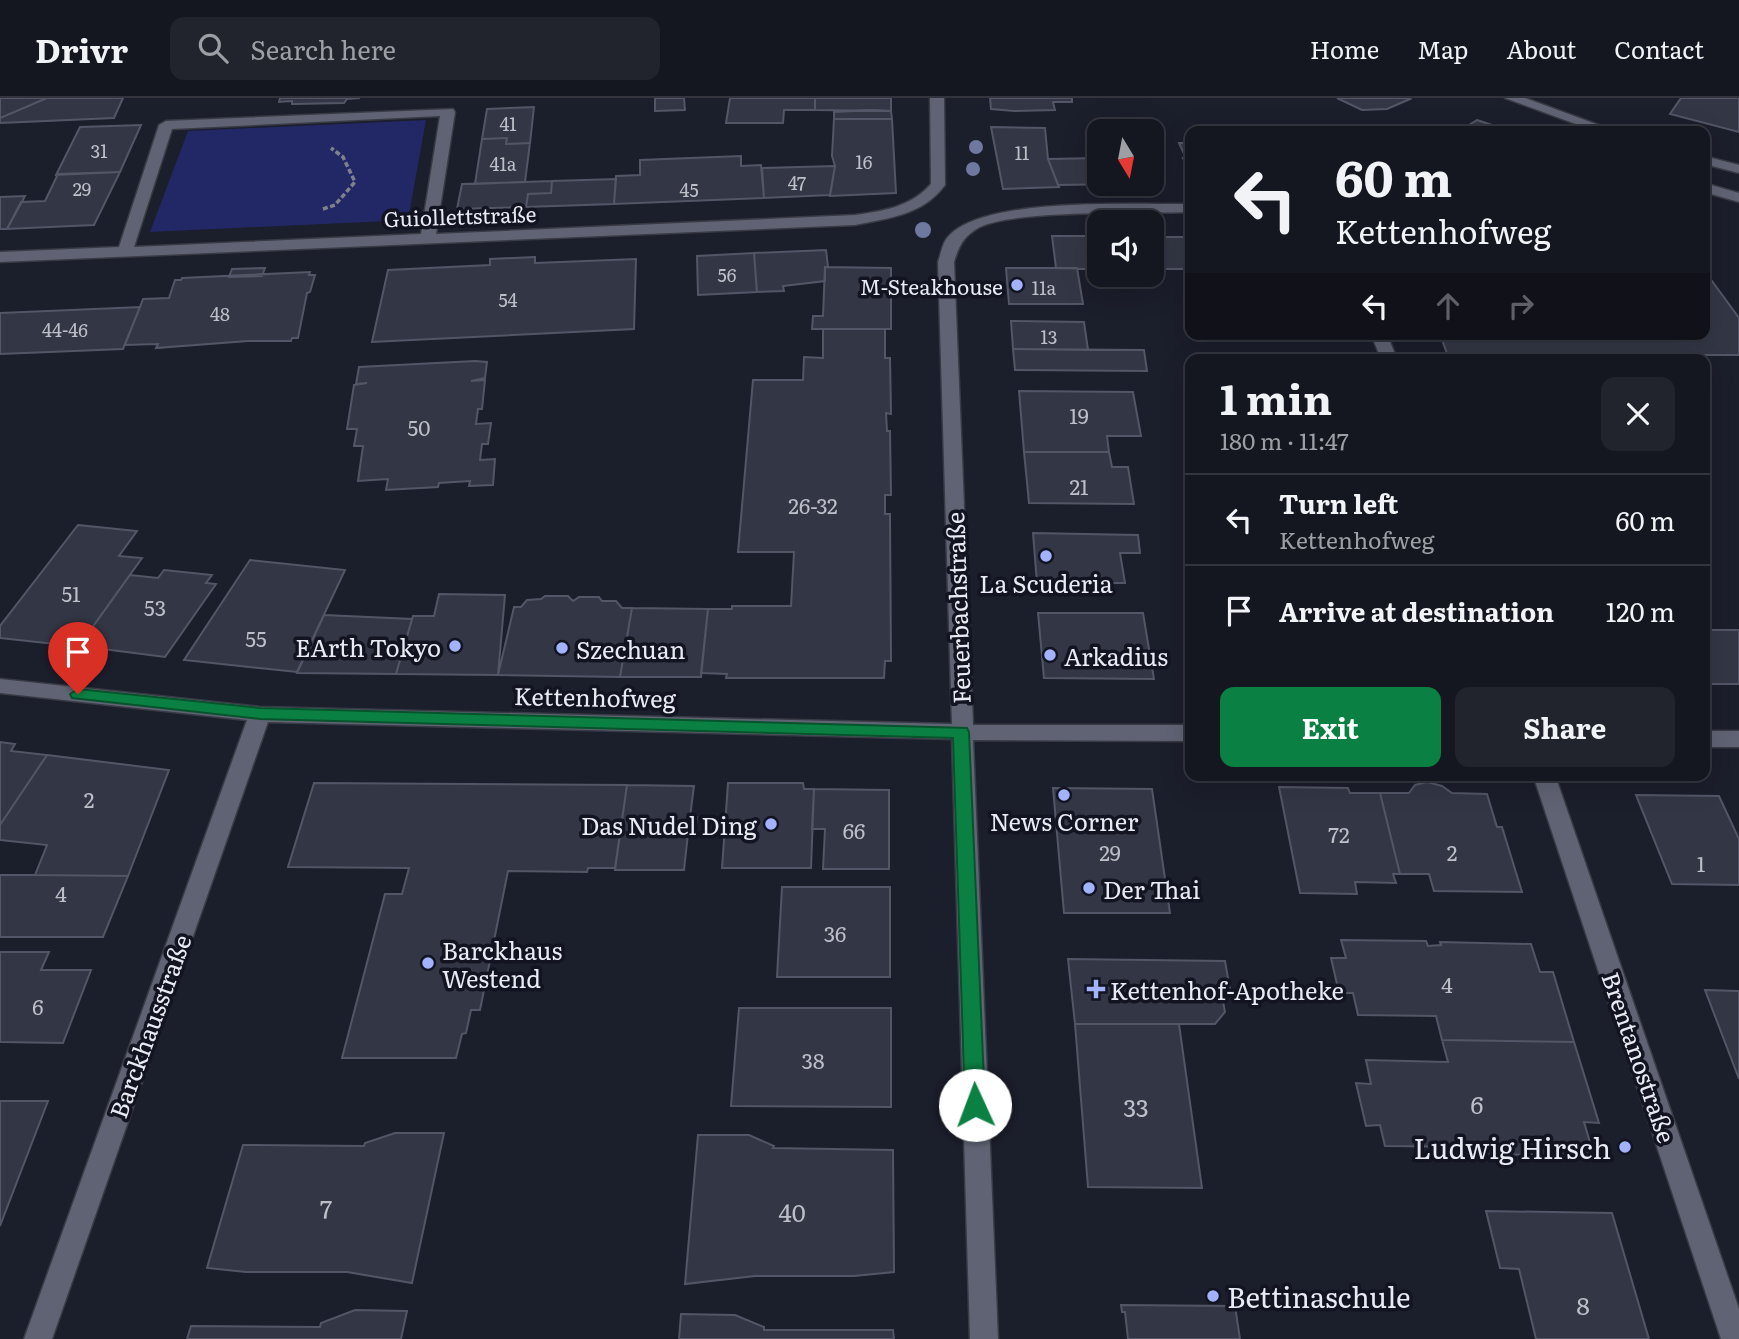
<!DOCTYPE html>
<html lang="en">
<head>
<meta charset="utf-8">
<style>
	body { margin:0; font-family:Literata,serif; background:#21232d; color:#f1f3f6; height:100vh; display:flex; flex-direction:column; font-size:26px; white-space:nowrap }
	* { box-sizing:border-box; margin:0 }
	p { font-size:23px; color:#9d9fa5 }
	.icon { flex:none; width:38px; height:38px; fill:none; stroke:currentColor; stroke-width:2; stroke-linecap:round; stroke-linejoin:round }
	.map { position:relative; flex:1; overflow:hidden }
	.panel { position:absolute; left:1185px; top:256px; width:525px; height:427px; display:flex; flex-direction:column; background:#141620; border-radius:14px; box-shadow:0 7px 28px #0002,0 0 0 2px #33353e }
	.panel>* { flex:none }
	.banner { position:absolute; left:1185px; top:28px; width:525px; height:214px; border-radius:14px; box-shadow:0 7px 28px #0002,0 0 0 2px #33353e; background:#141620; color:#f1f3f6; overflow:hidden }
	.needle { width:46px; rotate:170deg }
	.tools { position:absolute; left:1087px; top:21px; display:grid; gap:14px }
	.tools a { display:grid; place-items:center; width:77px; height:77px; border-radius:14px; background:#141620; box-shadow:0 7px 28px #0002,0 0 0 2px #33353e; font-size:35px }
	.pin { position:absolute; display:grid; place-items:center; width:60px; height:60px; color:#fff; margin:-72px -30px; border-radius:50% 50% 50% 0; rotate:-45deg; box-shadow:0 0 7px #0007 }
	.pin .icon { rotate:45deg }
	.me { position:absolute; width:77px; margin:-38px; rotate:358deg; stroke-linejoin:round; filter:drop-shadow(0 0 5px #0008) }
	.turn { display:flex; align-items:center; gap:24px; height:147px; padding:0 35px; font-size:32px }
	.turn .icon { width:91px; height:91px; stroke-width:2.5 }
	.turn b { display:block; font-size:49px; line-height:60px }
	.lanes { display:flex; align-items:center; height:66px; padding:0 35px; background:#0003; justify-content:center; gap:35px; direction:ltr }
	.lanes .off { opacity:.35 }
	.round { display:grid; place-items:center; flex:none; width:74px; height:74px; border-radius:14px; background:#21232d }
	.summary { display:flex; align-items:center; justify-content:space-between; height:119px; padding:0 35px }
	h1 { font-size:42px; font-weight:700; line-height:52px }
	.primary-button { display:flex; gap:14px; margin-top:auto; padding:14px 35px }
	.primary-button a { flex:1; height:80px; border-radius:14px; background:#0b8043; color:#fff; font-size:28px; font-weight:700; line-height:80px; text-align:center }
	.primary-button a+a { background:#21232d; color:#f1f3f6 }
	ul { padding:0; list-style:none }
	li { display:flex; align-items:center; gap:21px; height:91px; padding:0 35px; border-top:2px solid #33353e }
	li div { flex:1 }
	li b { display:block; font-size:26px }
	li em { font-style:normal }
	header { display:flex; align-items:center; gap:42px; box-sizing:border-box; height:98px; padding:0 35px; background:#141620; border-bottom:2px solid #33353e }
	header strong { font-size:33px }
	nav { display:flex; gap:38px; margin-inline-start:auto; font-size:24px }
	.search { width:490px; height:63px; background:#21232d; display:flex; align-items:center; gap:18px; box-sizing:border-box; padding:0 24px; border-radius:14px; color:#9d9fa5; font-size:26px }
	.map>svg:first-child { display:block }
	.green { fill:#222865 }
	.building { fill:#333745; stroke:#525666; stroke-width:2 }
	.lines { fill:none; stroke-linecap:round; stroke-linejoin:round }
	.minor-casing { stroke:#383a44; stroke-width:3 }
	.path { stroke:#7f828d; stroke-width:3.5; stroke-dasharray:5 2.5; stroke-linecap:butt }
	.minor { fill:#5f6373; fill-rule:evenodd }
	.tree { fill:#6f789e }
	.route { fill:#0b8043; stroke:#07532c; stroke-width:2 }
	.poi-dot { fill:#a2b2fd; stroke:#121421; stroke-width:2.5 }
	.labels { text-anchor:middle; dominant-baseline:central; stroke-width:7; stroke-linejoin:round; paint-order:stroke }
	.far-number-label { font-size:18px; fill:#bcbec8 }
	.far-street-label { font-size:21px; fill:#e9ebf4; stroke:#121421 }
	.far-poi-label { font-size:21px; fill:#e9ebf4; stroke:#121421; text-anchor:end }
	.number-label { font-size:21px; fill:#bcbec8 }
	.poi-label { font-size:24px; fill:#e9ebf4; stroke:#121421; text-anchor:start }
	.street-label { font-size:24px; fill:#e9ebf4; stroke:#121421 }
	.near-number-label { font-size:24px; fill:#bcbec8 }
	.near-poi-label { font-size:28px; fill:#e9ebf4; stroke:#121421; text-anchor:end }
</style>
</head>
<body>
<header>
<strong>Drivr</strong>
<div class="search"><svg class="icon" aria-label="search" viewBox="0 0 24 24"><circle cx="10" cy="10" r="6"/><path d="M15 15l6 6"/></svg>Search here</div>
<nav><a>Home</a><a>Map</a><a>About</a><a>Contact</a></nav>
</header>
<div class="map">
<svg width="1739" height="1241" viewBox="0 0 1739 1241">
	<rect width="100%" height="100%" fill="#1b1e2b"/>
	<path class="green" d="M426,22L408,122L150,134L188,33Z"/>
	<path class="building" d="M0,0H47L0,20Z
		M47,0H123L114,20L0,25V20Z
		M280,0H360L347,1L344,5L295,6H292V3L279,4Z
		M655,0H684L685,12L655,13Z
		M730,0H815V12H784L783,25H726Z
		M815,0H891V13L815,12Z
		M990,0H1072V4H1053L1055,12L1014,13L991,11Z
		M1337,0H1407L1410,1L1387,11L1362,12Z
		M1681,0H1739V34L1670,16Z
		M534,9L530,45L506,46L507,40L482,41L487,11Z
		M873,12L891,13L892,21H834V14Z
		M834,21H892L896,95L830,98L835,68L832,58Z
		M1477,22L1492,27L1489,30L1500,33H1459Z
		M141,27L120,74L56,77L80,29Z
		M991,29L1045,30L1048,61L1059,89L1003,91Z
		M507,40L506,46L530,45L525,84L475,86L482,41Z
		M1179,45H1190V69H1187L1183,60H1186Z
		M741,58V68L761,67L764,100L614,106L616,78L640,77V62Z
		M1099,60V86H1124L1058,87L1048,61Z
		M835,68L830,97L764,100L762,70Z
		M120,74L94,127L7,131L21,104L45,103L58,76Z
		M616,81L614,106L526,109L528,96L551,95L552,83Z
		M552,83L551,95L528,96L526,109L457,111L462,86Z
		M25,98L7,131H0V99Z
		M1052,138H1099V171L1056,170Z
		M1152,139H1190V171H1152Z
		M826,152L828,169H825V183L783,188L784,193L757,194L754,155Z
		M754,155L757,194L698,197L697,158Z
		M535,159V165L636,161L634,231L372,244L388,172L490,167V161Z
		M825,169L891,170V231H812L813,218H823Z
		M265,170L262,178L229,179L232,171Z
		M1006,170H1077L1083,206H1009Z
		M1704,172L1739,220V257H1505L1506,261H1449L1440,236H1704Z
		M310,174L309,177H315L310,194L307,195L298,240H292L291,243H248L156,250L158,246L125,247L143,201L169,200L175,182H181L182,180Z
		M140,209L123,251L0,256V215Z
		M1011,223L1084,224L1088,252L1013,251Z
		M823,231H885V260H890L891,316L886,315L887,333H890L891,397H885V416H890L891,563H885L884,580H726L727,576L701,575L708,511H732V508H791L794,454H738L753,282H803L804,259L823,260Z
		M1242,236H1319L1320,240H1243Z
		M1013,251L1144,252L1147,273L1015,272Z
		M475,263L487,264L485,280L471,283L485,282L482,311H478L476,326L491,325L488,346H482L480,362L495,361L493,387L469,388L470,383L439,385L438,389L386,392L388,381L358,383L363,348H354L357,331H347L354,287L367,285L356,286L359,269Z
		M1019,293L1133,294L1141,338H1107L1109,354H1024Z
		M1024,354H1109L1112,369H1128L1134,406L1029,405Z
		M78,427L137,433L119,458L142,460L81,545L58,542L55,546L0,540V528Z
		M1033,435L1138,437L1140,455H1120L1125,485H1037Z
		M250,462L345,472L297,574L184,562Z
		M164,472L212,477L206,485L216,486L165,559L79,548L130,477L158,480Z
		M1072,485H1089V492H1072Z
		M439,496L505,497L498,577L396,576L413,518H434Z
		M545,498H568L573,503L579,499H599L602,503H616L622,510H632L620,579L498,577L514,509H521L527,502L541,501Z
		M632,510L708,511L701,579H620Z
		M1038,515H1143L1154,581L1044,580Z
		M324,517L412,521L396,576L297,575Z
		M1704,532H1739V586H1704Z
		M0,644L15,646L11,653L47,657L0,727Z
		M47,657L169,672L128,778L35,777L47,747L0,742V727Z
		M1427,684L1442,688L1452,695L1487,696L1497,729H1502L1522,794L1434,793L1429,776H1400L1380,695H1409L1415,687Z
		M314,685L627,687L615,770H588L587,774L508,773L480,912H471L466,935L462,936L456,960H342L385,796H402L409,770L288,769Z
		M728,685H803L804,691H814L811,770H722Z
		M627,687L694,688L690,719H697L695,735L688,736L684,772H615Z
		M1279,689L1348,690L1350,695H1380L1400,776H1393L1396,785L1355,784L1357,796L1300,795Z
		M1053,690L1152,691L1170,815H1064Z
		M814,691L889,692V771H823L825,731H812Z
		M1636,697L1719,698L1739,741V787L1672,786Z
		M0,777H35L128,778L103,839H0Z
		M782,789H890V879H777Z
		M1341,842L1426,843L1428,848L1441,847L1440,844L1531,846L1540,874H1553L1574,944L1442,942L1436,918L1358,917L1353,895H1339L1331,860H1346Z
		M0,854H49L41,872H91L63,945L0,944Z
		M1068,861L1225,863L1231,897L1222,898L1225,914L1215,926H1075Z
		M1705,892L1739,893V981Z
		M739,910H891V1009L731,1008Z
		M1075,926H1179L1202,1090L1088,1089Z
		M1442,942L1574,944L1599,1025L1584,1024L1594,1058L1479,1056L1477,1049L1385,1048L1380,1027L1366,1028L1356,985L1371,986L1366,962L1448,964Z
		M0,1003H48L0,1128Z
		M395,1035H444L412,1185L347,1174H246L207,1170L243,1047L364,1048L365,1045Z
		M698,1037H749L774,1048L773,1050L893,1052L894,1174L854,1178H755L685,1186Z
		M1486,1113L1612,1115L1649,1241H1536L1519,1171L1500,1170Z
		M1121,1207L1235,1208L1240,1241H1128L1125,1214H1122Z
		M355,1212L407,1213L401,1241H187L191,1228L320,1229L321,1225Z
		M681,1216L735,1217L764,1229V1232H893L894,1241H679Z"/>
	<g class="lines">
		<defs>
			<path id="minor" d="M930,0H944L945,87C923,117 889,120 855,127L0,164V154L119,149L159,27L166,23L453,11L455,14L436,136L855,117C883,113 911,109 931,86ZM440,18L421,136L134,149L172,31Z
				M1505,0H1525L1615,33H1595Z
				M1704,58L1739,67V75L1704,66Z
				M1704,85L1739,95V104L1704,94Z
				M1190,106V114C1144,116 1013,111 978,130C963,139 959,148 954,164L973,627H1190V643L973,642L998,1241H970L952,641L268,624L52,1241H24L247,622L0,595V581L260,609L952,626L938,164C941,156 942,145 948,139C983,98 1136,107 1190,106Z
				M1371,236H1387L1397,261H1381Z
				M1704,633H1739V649H1704Z
				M1533,677H1555L1739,1211V1241H1721Z"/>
		</defs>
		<use href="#minor" class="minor-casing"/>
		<path class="path" d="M323,111L335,107L355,84L343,59L331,50"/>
		<use href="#minor" class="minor"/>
	</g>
	<g class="tree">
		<circle cx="976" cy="49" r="7"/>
		<circle cx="973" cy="71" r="7"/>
		<circle cx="923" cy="132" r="8"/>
	</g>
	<path class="route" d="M78,591L260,610L967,630L969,634L985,1007L982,1013L975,1016L968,1013L965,1007L953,640L260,621L72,600L70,596Z"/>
	<g class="poi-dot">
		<circle cx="1017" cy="187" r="7"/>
		<circle cx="1046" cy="458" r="7"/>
		<circle cx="455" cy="548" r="7"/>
		<circle cx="562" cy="550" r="7"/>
		<circle cx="1050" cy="557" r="7"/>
		<circle cx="1064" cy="697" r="7"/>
		<circle cx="771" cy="726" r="7"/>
		<circle cx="1089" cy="790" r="7"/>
		<circle cx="428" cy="865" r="7"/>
		<path d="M1092.5 880.5h7v7h7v7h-7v7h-7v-7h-7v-7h7z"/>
		<circle cx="1625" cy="1049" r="7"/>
		<circle cx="1213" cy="1198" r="7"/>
	</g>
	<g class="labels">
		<g class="far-number-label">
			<text x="508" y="25">41</text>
			<text x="99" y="52">31</text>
			<text x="1022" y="54">11</text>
			<text x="864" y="63">16</text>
			<text x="503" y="65">41a</text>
			<text x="797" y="84">47</text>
			<text x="82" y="90">29</text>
			<text x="689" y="91">45</text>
			<text x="727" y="176">56</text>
			<text x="1044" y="189">11a</text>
			<text x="508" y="201">54</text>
			<text x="220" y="215">48</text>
			<text x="65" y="231">44-46</text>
			<text x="1049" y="238">13</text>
		</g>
		<g class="far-street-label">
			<text transform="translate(460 117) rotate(-2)">Guiollettstraße</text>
		</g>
		<g class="far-poi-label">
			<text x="1003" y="187">M-Steakhouse</text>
		</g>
		<g class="number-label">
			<text x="1079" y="316">19</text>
			<text x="419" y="328">50</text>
			<text x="1079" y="387">21</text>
			<text x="813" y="406">26-32</text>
			<text x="71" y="494">51</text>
			<text x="155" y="508">53</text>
			<text x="256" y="539">55</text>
			<text x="89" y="700">2</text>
			<text x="854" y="731">66</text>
			<text x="1339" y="735">72</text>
			<text x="1110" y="753">29</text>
			<text x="1452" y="753">2</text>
			<text x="1701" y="764">1</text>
			<text x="61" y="794">4</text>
			<text x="835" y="834">36</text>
			<text x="1447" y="885">4</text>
			<text x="38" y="907">6</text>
			<text x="813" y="961">38</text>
		</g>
		<g class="poi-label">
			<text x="1046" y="484" text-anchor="middle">La Scuderia</text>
			<text x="441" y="548" text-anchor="end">EArth Tokyo</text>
			<text x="576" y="550">Szechuan</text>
			<text x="1064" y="557">Arkadius</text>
			<text x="1064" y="722" text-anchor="middle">News Corner</text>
			<text x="757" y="726" text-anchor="end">Das Nudel Ding</text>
			<text x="1103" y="790">Der Thai</text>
			<text x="442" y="851">Barckhaus<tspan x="442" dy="28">Westend</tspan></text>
			<text x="1110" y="891">Kettenhof-Apotheke</text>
		</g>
		<g class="street-label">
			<text transform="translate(957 510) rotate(-92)">Feuerbachstraße</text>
			<text transform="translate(595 598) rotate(1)">Kettenhofweg</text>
			<text transform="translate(149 928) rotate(-70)">Barckhausstraße</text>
			<text transform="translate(1640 959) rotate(71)">Brentanostraße</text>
		</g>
		<g class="near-number-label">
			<text x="1477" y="1005">6</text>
			<text x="1136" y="1008">33</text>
			<text x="326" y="1109">7</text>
			<text x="792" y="1113">40</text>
			<text x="1583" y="1206">8</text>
		</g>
		<g class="near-poi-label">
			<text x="1611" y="1049">Ludwig Hirsch</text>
			<text x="1227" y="1198" text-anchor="start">Bettinaschule</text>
		</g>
	</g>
</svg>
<div class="tools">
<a><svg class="needle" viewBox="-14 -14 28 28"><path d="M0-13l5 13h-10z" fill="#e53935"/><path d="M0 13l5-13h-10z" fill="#9d9fa5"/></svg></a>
<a><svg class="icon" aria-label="sound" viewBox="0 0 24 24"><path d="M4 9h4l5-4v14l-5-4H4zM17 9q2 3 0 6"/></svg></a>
</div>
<div class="pin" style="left:78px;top:596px;background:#d93025"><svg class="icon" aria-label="arrive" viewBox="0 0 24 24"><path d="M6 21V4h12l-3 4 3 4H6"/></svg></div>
<svg class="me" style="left:975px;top:1007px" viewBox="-20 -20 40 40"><circle r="19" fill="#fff"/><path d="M0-13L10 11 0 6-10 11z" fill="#0b8043"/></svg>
<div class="banner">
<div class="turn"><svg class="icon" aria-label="left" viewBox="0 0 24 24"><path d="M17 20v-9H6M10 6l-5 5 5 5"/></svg><div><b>60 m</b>Kettenhofweg</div></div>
<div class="lanes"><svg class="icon" aria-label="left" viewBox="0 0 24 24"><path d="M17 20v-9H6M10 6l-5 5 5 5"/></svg><svg class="icon off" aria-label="ahead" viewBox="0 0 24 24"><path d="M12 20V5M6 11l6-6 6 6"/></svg><svg class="icon off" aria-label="right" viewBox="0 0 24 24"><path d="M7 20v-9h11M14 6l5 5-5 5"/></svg></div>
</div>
<section class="panel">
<div class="summary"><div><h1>1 min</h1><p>180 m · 11:47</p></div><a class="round"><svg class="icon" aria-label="close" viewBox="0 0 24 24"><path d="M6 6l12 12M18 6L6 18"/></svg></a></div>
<ul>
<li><svg class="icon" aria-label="left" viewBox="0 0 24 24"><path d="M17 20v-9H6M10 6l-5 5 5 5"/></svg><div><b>Turn left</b><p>Kettenhofweg</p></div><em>60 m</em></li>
<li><svg class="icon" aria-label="arrive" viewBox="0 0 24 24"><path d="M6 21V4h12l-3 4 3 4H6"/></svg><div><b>Arrive at destination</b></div><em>120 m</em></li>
</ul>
<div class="primary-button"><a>Exit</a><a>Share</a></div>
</section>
</div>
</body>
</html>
